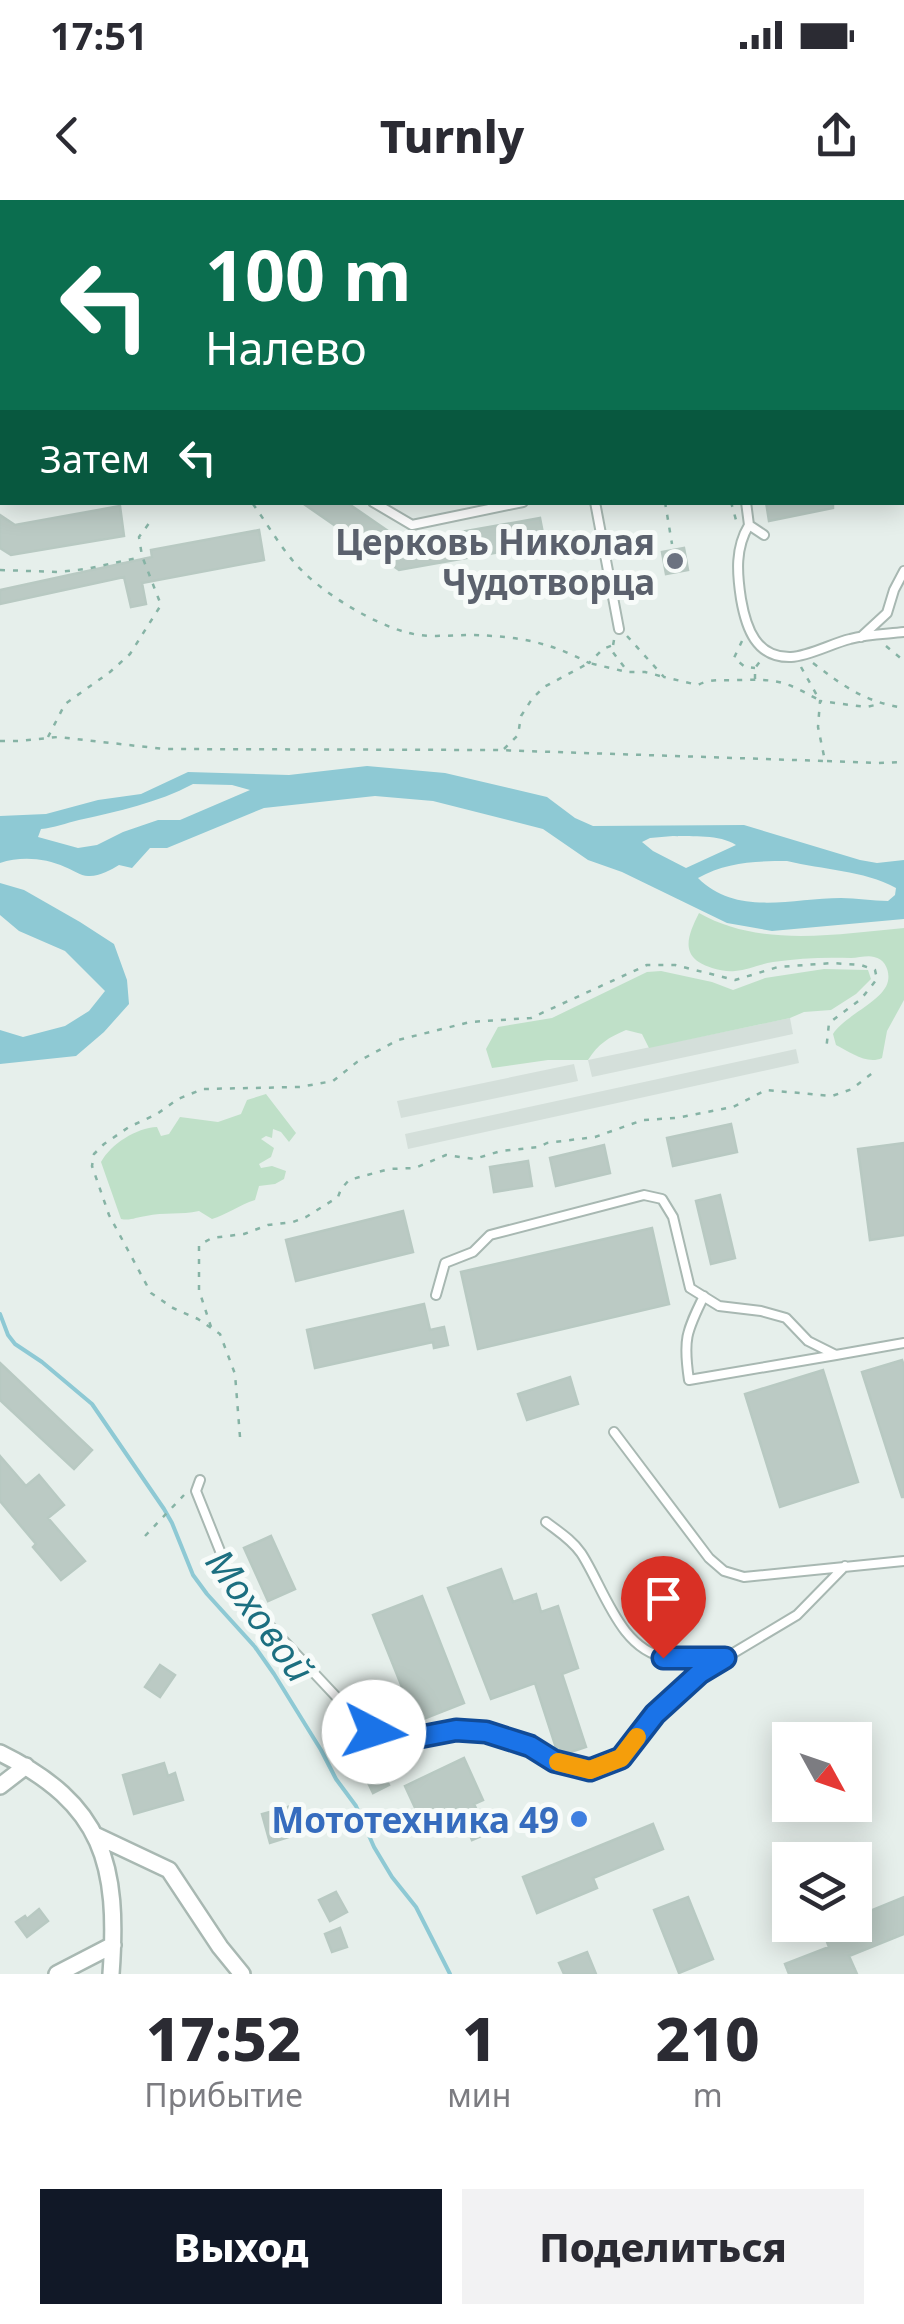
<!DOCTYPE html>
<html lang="ru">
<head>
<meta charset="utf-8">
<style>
	body { margin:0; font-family:"Noto Sans",sans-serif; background:#f2f2f3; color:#2b2b33; height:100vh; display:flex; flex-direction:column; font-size:38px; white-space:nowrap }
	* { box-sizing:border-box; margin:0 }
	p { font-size:32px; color:#7c7c81 }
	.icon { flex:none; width:55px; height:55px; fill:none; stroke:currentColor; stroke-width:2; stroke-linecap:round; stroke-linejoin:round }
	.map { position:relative; height:1774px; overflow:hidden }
	.details { display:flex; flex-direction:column; background:#fff; flex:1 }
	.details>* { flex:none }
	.guide { position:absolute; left:0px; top:0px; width:905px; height:305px; box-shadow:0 5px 25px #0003; background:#0b6e4f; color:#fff; overflow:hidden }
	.needle { width:65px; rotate:130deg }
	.tools { position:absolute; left:772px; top:1522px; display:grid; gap:20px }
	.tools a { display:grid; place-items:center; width:100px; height:100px; border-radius:0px; background:#fff; box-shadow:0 5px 25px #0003; font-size:50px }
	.pin { position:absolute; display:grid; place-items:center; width:85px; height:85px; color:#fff; margin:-102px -42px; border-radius:50% 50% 50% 0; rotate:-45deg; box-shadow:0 0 10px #0007 }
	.pin .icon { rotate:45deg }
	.me { position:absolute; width:110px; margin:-55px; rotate:95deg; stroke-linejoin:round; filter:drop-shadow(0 0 8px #0008) }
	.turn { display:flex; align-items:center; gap:35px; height:210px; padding:0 40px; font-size:45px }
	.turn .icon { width:130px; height:130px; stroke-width:2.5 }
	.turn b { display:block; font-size:70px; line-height:85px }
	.then { display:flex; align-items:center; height:95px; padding:0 40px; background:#0003; gap:20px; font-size:38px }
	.eta { display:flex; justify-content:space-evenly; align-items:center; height:170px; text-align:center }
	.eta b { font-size:60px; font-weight:800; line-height:70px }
	.action { display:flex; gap:20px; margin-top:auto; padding:20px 40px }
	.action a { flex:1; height:115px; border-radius:0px; background:#111827; color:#fff; font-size:40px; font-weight:800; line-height:115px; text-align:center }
	.action a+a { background:#f2f2f3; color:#2b2b33 }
	.status { display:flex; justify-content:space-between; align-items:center; height:70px; padding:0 50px; background:#fff; direction:ltr }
	.status svg { height:28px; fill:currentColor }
	header { display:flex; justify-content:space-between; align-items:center; height:130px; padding:0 40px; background:#fff; font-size:45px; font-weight:800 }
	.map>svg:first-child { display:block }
	.built { fill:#d4dfda }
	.green { fill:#bfe0c8 }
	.water { fill:#8ec9d4; fill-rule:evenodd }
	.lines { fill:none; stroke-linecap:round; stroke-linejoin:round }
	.stream { stroke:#8ec9d4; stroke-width:4 }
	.building { fill:#bbcac4; stroke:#b8c9c2; stroke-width:2.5 }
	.lane-casing { stroke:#a8b8b2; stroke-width:12 }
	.street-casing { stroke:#a8b8b2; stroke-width:20 }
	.path { stroke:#86b3a5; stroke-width:2.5; stroke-dasharray:5 8; stroke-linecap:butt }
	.lane { stroke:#fff; stroke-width:8 }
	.street { stroke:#fff; stroke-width:15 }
	.route-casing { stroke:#114b97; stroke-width:25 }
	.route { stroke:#1a73e8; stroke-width:18 }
	.slow { stroke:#f59e0b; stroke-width:18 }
	.worship-dot { fill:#6b7280; stroke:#f7fbf9; stroke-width:4 }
	.shop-dot { fill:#3f7fe0; stroke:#f7fbf9; stroke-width:4 }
	.labels { text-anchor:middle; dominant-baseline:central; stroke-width:10; stroke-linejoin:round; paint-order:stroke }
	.worship-label { font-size:35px; font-weight:bold; fill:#5b616d; stroke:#f7fbf9; text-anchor:end }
	.shop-label { font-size:35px; font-weight:bold; fill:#366cbe; stroke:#f7fbf9; text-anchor:end }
	.water-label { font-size:38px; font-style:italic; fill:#1c6f80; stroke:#f7fbf9 }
</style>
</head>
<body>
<div class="status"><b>17:51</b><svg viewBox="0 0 49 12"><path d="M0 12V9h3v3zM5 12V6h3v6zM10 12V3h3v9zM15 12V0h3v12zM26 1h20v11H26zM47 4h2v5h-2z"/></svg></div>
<header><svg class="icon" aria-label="back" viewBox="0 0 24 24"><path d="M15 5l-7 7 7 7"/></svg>Turnly<svg class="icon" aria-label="share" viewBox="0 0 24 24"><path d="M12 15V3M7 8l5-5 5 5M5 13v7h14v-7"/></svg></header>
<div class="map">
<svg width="904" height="1774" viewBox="0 0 904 1774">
	<rect width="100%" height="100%" fill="#e6efeb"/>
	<path class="built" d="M790,818L793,834L592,877L588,860Z
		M796,849L799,863L408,949L405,934Z
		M574,864L578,881L401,918L397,901Z"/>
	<path class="green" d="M699,713C760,748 838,734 904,728V800L887,831L882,858C867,865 850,852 836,845L833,834C845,815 884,801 888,781C890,771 885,759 874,757C868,755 858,758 851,758C825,757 799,758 773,762C760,764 748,770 735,771C728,772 719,770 712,768C679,758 687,737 699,713Z
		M824,769L868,770L871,779L856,794L831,810L804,812L790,818L649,848L642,834L626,830C609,837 598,844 588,860H548L492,868L486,849L498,827L552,818L647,772L661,771L712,782L733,790L765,778Z
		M266,894L296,933L289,942L281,932L273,929L272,938L266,936L261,939L274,948L271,957L259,964L261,968L272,966L286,971L284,979L275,984L259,986L255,1000C239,1005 226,1015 212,1019L199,1011C181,1015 164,1012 146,1016C136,1017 131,1021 121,1019L101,962C111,944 136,928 157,927L161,936L169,934L180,917L218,922L241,914L247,900Z"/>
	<path class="water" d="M367,566L445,573L547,597L575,618L593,626L744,625L860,660L877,663L904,660V719L772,731L727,723L622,672L588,660L543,629L433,601L375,596L264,608L167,648H150L132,668L119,665C111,670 98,677 88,676C81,676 71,669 65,667C45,658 21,656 0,663V616L46,614L98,600L141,594L188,572L289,575ZM193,584L232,585L250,590L180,620H158L123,632L97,645L78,648L38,637L41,629C54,628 66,623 79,620C119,611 157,603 193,584ZM673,636C693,637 719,634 736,645L686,668L653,651L642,642L650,638ZM787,661C823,670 863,670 896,688L895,695L888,701C872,701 857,698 841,698C792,698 737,717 698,678C726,662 755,661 787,661Z
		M0,683L24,690L80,722L114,744L127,780L129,804L104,832L76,856L0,864V830L23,837L65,826L89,811L105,791L65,751L19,731L0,715Z"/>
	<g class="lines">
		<path class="stream" d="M0,1114L8,1135L15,1144L42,1162L92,1204L164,1309L172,1323L193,1375L207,1394L255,1447L274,1474L321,1550L336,1579L356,1606L374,1647L392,1677L416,1707L450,1774"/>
	</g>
	<path class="building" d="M301,302H346L404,342L540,318L545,344L399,370Z
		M766,302H833V308L769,321Z
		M120,306L124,336L11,355L0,348V315L15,325Z
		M259,330L264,360L142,383L146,404L131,407L124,377L0,404V390L152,357L151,350Z
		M684,348L688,370L666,374L662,352Z
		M731,924L737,952L673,966L667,938Z
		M904,943V1035L870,1040L858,949Z
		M604,945L610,973L556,986L550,958Z
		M528,961L532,986L494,992L490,967Z
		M720,995L735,1058L711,1064L696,1001Z
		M403,1011L413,1052L296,1081L286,1040Z
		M652,1028L669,1104L478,1149L461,1072Z
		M424,1104L430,1130L444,1127L448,1145L434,1148L433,1142L315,1168L307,1130Z
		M902,1160L904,1166V1297H902L862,1172Z
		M0,1163L92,1250L74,1269L0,1200Z
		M823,1170L858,1282L780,1307L745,1194Z
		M570,1177L578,1204L527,1220L518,1194Z
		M0,1256L26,1286L39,1275L64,1305L48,1318L85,1361L61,1380L33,1347L36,1344L0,1301Z
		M271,1336L295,1389L268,1401L244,1348Z
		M501,1369L513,1402L536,1394L541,1412L558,1406L578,1468L562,1474L586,1547L562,1555L558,1554L535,1483L491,1499L448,1388Z
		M422,1396L464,1503L416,1522L373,1415Z
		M160,1465L175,1475L160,1497L145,1487Z
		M366,1539L389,1585L373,1593L351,1547Z
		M464,1558L483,1600L474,1604L488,1633L472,1640L458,1608L423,1625L405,1586Z
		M164,1563L168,1576L175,1573L183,1600L134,1614L123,1575Z
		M291,1606L294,1619L285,1622L289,1637L270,1643L262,1614Z
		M653,1624L663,1649L593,1678L597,1688L537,1713L523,1677Z
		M336,1692L347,1712L330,1721L319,1700Z
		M688,1697L713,1759L679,1773L654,1710Z
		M904,1697V1734L849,1756L857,1774H789L785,1764L829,1747L822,1729L834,1725H855V1717Z
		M39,1709L48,1721L27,1737L16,1722L25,1716L27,1719Z
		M340,1728L347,1747L332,1752L325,1734Z
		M587,1752L596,1774H564L559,1763Z"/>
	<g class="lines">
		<defs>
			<path id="lane" d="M232,0L234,2
				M615,0L617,2
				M0,79H2
				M373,302L412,325L523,302
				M595,302L619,429
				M746,302L749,325L764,335
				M749,325C735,348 737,373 741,399C746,428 756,458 791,457C809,456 833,443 850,439C867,434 886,434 904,432
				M861,437L887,413L894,390L904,371
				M436,1095L445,1063L473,1052L490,1035L644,995L662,999L673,1017L690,1088L719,1106L761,1111L786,1118L808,1141L836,1155L904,1143
				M704,1096C686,1132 683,1140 689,1180L836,1155
				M614,1232L709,1358L724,1371L744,1377L904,1361
				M200,1280L196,1291L230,1376L269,1425L359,1521L389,1539H405L456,1530L486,1532L531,1546L554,1561L590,1570L621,1558L655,1514L700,1473L797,1415L845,1366
				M546,1322C559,1332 572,1340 581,1353C603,1386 620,1451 666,1457C684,1460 703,1457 721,1458"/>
			<path id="street" d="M0,1553C104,1604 119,1665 111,1774
				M0,1586L26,1566
				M97,1636L169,1670L220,1747L242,1774
				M57,1774L113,1745"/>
		</defs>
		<use href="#lane" class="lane-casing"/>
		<use href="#street" class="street-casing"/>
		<path class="path" d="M0,117L2,131
			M665,302L672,344
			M731,302L736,320
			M253,304C266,322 278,343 293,361C317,390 372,424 409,433C428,438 450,435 470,435C516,436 547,441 589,463L603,449L613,445
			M0,370L58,372L86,369L141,357
			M627,436L664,477L698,485C711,478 725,481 739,480C779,479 784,481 819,500
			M614,440L612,451L628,472H645L664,477
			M742,441L734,458L745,467L755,468
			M886,446L904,461
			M813,463C843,486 865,502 904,508
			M801,467L819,499
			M755,479V468L761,460
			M48,537L65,504L110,472L130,454L161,405L142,356L139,337L150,322
			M0,541H18L58,537L164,549L495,550L825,561L818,527L820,501L866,507L880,504
			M504,549L518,535L521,516L532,499L544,487L589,463L627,472
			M827,561L876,563L904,562
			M211,1127L199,1090V1045L212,1038L244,1034L268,1025L293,1022L306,1017L338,997L341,989L349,980L389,969L415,968L446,955L474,959L501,951L539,947L547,943L595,937L643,920L676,918L733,907L766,890L832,896L852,889L875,871
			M240,1237L235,1174L220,1134L198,1119L173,1108L151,1093L109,1015L92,966L94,954L104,944L129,927L157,914L178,899L203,889L300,887L333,881L357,862L398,840L470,822L531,818L647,765H675L735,780L778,767L832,763L861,765L875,770L877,779L861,799L829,823L826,851
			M145,1336L184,1295"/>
		<use href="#lane" class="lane"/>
		<use href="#street" class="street"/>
	</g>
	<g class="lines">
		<defs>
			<path id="route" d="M374,1532L389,1539L404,1540L456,1530L486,1532L530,1546L554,1561L590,1570L621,1558L655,1514L700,1473L725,1458H663"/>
		</defs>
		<use href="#route" class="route-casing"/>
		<use href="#route" class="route"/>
		<path class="slow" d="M558,1562L590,1570L621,1558L637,1537"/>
	</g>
	<circle class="worship-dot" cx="675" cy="361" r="10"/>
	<circle class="shop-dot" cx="579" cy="1619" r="10"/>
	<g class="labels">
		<g class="worship-label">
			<text x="655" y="341">Церковь Николая<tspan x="655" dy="40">Чудотворца</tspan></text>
		</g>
		<g class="shop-label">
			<text x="559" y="1619">Мототехника 49</text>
		</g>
		<g class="water-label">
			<text transform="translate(261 1415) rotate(54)">Моховой</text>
		</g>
	</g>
</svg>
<div class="tools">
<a><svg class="needle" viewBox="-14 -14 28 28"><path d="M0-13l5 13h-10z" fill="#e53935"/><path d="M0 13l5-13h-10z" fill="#7c7c81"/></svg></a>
<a><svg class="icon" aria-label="layers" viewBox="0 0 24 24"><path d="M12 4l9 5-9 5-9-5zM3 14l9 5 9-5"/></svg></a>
</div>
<div class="pin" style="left:663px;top:1458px;background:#d93025"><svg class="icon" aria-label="arrive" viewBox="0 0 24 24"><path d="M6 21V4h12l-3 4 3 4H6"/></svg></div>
<svg class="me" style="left:374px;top:1532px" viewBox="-20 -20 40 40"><circle r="19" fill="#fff"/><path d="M0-13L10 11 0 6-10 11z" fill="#1a73e8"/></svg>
<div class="guide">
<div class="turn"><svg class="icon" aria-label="left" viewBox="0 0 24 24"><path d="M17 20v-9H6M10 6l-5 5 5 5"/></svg><div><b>100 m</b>Налево</div></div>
<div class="then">Затем<svg class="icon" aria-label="left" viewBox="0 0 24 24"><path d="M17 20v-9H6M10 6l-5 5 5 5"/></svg></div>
</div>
</div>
<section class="details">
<div class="eta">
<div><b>17:52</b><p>Прибытие</p></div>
<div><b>1</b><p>мин</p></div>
<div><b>210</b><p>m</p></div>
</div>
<div class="action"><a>Выход</a><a>Поделиться</a></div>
</section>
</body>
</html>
